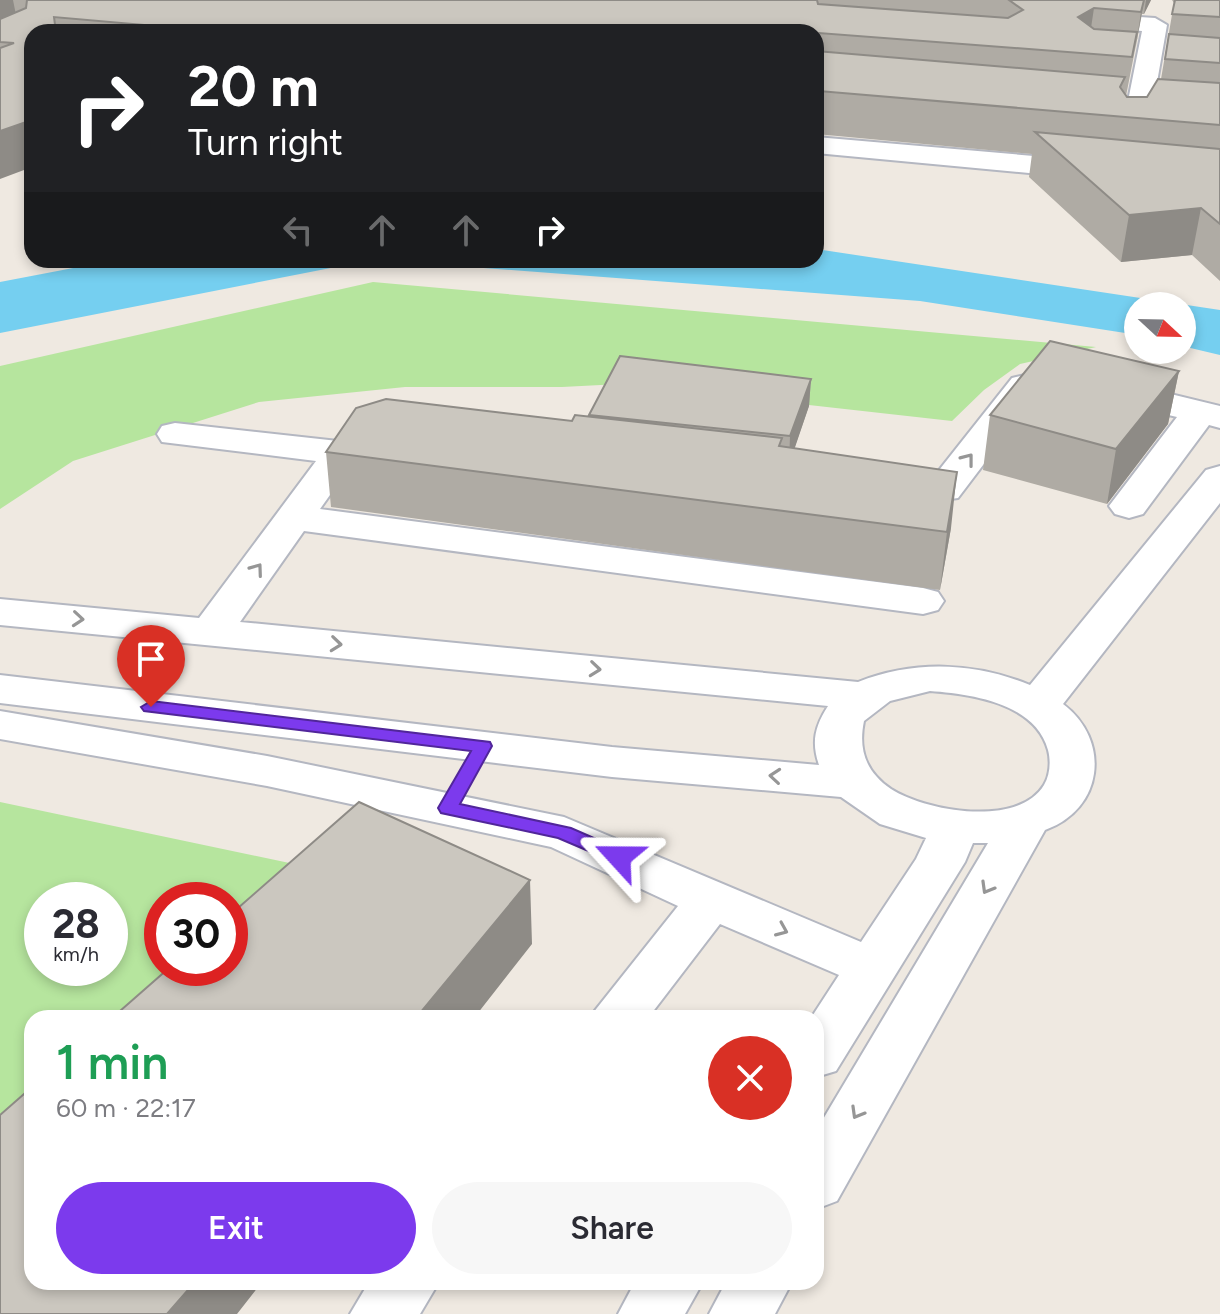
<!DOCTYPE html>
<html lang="en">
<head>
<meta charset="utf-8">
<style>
	body { margin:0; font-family:Figtree,sans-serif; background:#f7f7f7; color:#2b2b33; height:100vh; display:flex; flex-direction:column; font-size:30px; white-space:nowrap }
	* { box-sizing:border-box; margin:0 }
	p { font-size:26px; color:#7c7c81 }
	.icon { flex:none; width:44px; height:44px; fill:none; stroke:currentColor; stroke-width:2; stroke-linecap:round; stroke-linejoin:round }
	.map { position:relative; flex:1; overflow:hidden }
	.drawer { position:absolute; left:24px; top:1010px; width:800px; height:280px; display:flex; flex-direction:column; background:#fff; border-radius:24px; box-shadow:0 4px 12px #0003 }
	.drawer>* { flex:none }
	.banner { position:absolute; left:24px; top:24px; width:800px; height:244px; border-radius:24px; box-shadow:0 4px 12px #0003; background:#202124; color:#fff; overflow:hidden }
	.needle { width:52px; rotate:112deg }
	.buttons { position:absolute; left:1124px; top:292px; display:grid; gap:16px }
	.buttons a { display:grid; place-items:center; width:72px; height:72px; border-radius:50%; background:#fff; box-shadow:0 4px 12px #0003; font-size:40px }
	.speed { position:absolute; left:24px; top:882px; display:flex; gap:16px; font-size:40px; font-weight:700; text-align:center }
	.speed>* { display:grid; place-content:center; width:104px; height:104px; border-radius:50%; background:#fff; box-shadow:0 4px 12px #0003; line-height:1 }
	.speed small { font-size:20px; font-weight:400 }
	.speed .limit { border:12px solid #d22; background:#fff; color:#111 }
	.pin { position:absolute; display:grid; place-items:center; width:68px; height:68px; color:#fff; margin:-82px -34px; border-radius:50% 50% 50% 0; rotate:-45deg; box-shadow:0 0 8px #0007 }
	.pin .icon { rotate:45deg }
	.me { position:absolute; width:88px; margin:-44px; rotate:294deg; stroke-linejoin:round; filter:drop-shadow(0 0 6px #0008) }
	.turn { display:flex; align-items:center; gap:28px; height:168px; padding:0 32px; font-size:36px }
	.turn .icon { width:104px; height:104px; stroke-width:2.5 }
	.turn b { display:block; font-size:56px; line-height:68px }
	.lanes { display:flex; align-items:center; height:76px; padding:0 32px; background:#0003; justify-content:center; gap:40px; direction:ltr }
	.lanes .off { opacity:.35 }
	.round { display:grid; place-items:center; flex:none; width:84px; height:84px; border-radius:42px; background:#f7f7f7 }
	.headline { display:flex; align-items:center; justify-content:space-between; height:136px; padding:0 32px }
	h1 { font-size:48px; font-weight:600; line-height:60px; color:#1e9e55 }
	.button { display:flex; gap:16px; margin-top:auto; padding:16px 32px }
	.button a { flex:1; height:92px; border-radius:48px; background:#7c3aed; color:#fff; font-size:32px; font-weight:600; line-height:92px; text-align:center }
	.button a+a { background:#f7f7f7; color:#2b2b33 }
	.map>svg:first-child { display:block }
	.green { fill:#b6e59e; fill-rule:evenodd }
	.water { fill:#75cff0 }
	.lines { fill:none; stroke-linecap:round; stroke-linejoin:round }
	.minor-casing { stroke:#b4b7c1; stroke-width:4 }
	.minor { fill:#fff; fill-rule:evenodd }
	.wall { fill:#afaba4 }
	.shaded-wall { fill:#8e8b86 }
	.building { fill:#cbc7bf; stroke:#8e8b86; stroke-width:2 }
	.oneway { stroke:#969696 }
	.route { fill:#7c3aed; stroke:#51269a; stroke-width:2 }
</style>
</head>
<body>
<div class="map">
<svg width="1220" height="1314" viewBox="0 0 1220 1314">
	<rect width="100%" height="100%" fill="#efe9e1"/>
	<path class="green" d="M373,282L1096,347L1020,364L984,390L952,421L620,384L562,387H405L259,402L73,461L0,509V366Z
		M0,802L332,872L230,959V900H162V968H220L162,1018H32V1129L0,1157ZM42,900H110V968H42Z"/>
	<path class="water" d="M816,249L1220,310V355L1182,346V306H1138V335L920,301L405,262L346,265L0,333V282L115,260H816Z"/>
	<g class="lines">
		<defs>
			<path id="minor" d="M1079,13L1155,18L1167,25L1152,111L1140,138H1120L1116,132L1126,111L1142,31L1071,25L1067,20L1071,15Z
				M816,137L1092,161L1102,164L1106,170L1102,176L1092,179L816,153Z
				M1025,375L1038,378L1043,386L958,498L908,505L894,501L889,493L894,485L932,479L1012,378Z
				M1113,380L1220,406V428L1209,425L1143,514L1129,518L1115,514L1109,506L1177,417L1100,399L1095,391L1100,383Z
				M175,423L338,441L376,430L389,433L395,441L389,449L354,461L320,509L923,588L938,592L944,601L938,610L923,614L304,531L240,622L858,682C914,660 974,662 1030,685L1206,470L1220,466V503L1063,704C1111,740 1104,809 1045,830L837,1201L816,1209V1131L988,843H973L965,862L836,1071L816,1077V1018H811L839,975L720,924L648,1018H589L678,906L551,847L267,786L0,739V711L267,756L564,817L861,942L916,859L926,838L880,824L841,797L612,777L0,703V675L612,747L819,765C811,742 815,726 828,706L0,625V599L199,618L316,461L162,442L157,434L162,426ZM930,691C971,694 1035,703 1048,750C1051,761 1050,775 1044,785C1018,828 925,811 891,789C866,772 858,750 864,721L890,701Z
				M369,1282H439L420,1314H350Z
				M635,1282H703L685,1314H618Z
				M726,1282H792L775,1314H709Z"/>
		</defs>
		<use href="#minor" class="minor-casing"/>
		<use href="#minor" class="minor"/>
	</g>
	<path class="wall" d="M0,0H1151L1144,14H1142L1126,96L1127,97H1147L1161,79L1174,3L1172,0H1220V281L1192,255L1121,262L1029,177L1032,154L816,134V32H32L0,179Z
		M1179,371L1168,424L1107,504L983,470L990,415Z
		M811,379L809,406L794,449L951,528L940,590L331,507L326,452L572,421L589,417V415Z"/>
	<path class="shaded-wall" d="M0,0H13L19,30L0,40Z
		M1144,0L1138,34L1135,52L1141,12Z
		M1146,0H1151L1144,14Z
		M1094,8L1088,48L1078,17Z
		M819,91L816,134V94Z
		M32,120V167L0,179V131Z
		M1201,208L1192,255L1121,262L1129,215Z
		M1179,371L1168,424L1107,504L1116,449Z
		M811,379L809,406L789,465L790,436Z
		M957,472L951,528L940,590L947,532Z
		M530,880L532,944L474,1018H416Z
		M195,1282H262L237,1314H167Z"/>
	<path class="building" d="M27,0H817L818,4L1008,18L1023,10L1009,0H1144L1141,12L1094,8L1078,17L1094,29L1137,32L1132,57L819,33L816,49V32H224L54,17L56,32H32V120L0,131V48L14,43L0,42V19L26,8Z
		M1175,0H1220V17L1172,14Z
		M1169,34L1220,38V63L1165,59Z
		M816,51L1125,77L1120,87L1127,97H1147L1158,79L1220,83V125L819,91L816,94Z
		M1035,132L1220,149V224L1201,208L1129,215Z
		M1050,341L1179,371L1116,449L990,415Z
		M620,356L811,379L790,436L589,415Z
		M386,399L572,421L575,415L782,438L779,446L957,472L947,532L326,452L356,408Z
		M359,802L530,880L416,1018H112L169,968H230V915Z
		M32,1087V1282H195L167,1314H0V1115Z"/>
	<defs><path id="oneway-chevron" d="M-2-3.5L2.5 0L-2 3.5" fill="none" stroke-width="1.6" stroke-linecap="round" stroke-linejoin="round" transform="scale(2)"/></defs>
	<g class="oneway">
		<use href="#oneway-chevron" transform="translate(968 459) rotate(-52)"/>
		<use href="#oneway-chevron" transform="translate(257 569) rotate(-54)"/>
		<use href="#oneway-chevron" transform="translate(78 619) rotate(5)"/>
		<use href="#oneway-chevron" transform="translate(336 644) rotate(6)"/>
		<use href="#oneway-chevron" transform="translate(595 669) rotate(6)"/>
		<use href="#oneway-chevron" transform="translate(775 776) rotate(-175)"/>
		<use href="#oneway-chevron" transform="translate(987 888) rotate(120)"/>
		<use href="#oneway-chevron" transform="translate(782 930) rotate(23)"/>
		<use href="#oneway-chevron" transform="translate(857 1113) rotate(120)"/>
	</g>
	<path class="route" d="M151,701L490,742L492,746L460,804L571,828L626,852L629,857L619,864L558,838L441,813L438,808L471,751L144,711L141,707Z"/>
</svg>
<div class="buttons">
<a><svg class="needle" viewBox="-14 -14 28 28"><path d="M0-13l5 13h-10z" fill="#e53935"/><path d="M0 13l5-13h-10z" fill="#7c7c81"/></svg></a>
</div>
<div class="speed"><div>28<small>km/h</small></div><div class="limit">30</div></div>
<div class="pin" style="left:151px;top:707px;background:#d93025"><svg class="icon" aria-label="arrive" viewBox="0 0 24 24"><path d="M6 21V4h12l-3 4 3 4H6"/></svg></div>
<svg class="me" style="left:619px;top:857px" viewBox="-20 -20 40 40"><path d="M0-17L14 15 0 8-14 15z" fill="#7c3aed" stroke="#fff" stroke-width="4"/></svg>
<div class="banner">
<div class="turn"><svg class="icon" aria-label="right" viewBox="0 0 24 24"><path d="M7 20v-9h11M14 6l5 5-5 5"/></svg><div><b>20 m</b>Turn right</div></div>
<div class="lanes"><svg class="icon off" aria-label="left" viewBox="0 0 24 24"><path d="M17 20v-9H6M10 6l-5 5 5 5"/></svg><svg class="icon off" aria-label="ahead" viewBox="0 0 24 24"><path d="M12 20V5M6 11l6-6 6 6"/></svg><svg class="icon off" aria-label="ahead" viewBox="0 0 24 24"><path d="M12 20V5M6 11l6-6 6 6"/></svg><svg class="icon" aria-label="right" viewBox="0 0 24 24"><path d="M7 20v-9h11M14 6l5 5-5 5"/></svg></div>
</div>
<section class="drawer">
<div class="headline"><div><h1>1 min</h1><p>60 m · 22:17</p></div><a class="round" style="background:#d93025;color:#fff"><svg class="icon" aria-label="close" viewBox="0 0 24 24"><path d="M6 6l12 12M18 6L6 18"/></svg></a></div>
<div class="button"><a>Exit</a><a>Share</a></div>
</section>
</div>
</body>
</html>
